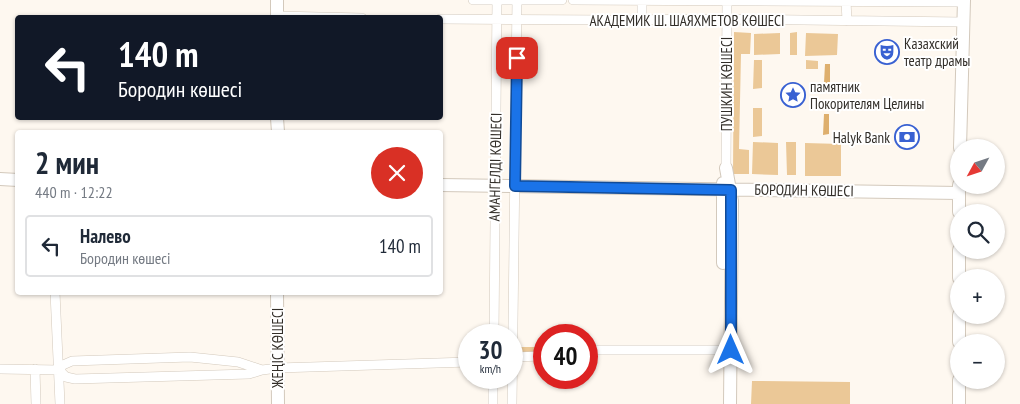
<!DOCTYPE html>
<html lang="ru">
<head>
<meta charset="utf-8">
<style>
	body { margin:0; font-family:"PT Sans Narrow",sans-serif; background:#f6f6f7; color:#1f2937; height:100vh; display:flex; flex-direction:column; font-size:19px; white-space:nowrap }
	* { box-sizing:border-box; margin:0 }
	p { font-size:16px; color:#747a83 }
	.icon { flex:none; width:28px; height:28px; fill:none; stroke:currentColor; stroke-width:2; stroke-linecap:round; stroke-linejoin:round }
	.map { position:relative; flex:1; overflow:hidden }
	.side { position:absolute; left:15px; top:130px; width:428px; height:165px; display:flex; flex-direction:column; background:#fff; border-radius:5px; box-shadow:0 1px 4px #0004 }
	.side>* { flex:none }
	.guide { position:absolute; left:15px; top:15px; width:428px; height:105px; border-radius:5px; box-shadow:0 1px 4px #0004; background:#111827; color:#fff; overflow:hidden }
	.needle { width:32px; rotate:230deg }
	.buttons { position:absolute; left:950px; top:139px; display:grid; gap:10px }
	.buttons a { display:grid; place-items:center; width:55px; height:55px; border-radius:50%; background:#fff; box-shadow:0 1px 4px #0004; font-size:25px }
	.speed { position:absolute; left:458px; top:324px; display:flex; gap:10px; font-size:25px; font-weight:700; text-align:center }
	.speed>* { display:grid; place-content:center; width:65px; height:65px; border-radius:50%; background:#fff; box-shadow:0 1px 4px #0004; line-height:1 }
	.speed small { font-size:12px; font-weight:400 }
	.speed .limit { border:8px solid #d22; background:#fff; color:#111 }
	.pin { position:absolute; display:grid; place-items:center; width:42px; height:42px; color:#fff; margin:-21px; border-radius:10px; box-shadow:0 2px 8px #0006 }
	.me { position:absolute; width:55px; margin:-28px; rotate:0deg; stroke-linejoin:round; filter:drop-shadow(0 0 4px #0008) }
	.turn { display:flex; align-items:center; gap:18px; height:105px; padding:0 20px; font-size:22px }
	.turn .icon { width:65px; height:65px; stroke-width:2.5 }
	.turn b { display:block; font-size:35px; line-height:42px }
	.round { display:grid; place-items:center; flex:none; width:52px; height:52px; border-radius:26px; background:#f6f6f7 }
	.overview { display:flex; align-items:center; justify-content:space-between; height:85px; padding:0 20px }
	h1 { font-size:30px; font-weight:800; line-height:38px }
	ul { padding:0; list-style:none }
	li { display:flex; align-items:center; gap:15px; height:62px; margin:0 10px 8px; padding:0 10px; border:2px solid #e0e1e3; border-radius:5px }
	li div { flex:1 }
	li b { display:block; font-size:19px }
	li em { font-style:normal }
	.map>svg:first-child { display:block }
	.green { fill:#ebc897 }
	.water { fill:#deaf6d }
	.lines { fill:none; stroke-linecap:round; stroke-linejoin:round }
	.street-casing { stroke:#d3c9bc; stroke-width:10 }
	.secondary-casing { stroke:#d3c9bc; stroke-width:14 }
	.street { stroke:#fff; stroke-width:9 }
	.secondary { stroke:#fff; stroke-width:12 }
	.route-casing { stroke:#114b97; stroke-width:12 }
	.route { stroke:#1a73e8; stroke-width:9 }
	.labels { text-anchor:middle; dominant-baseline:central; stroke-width:4; stroke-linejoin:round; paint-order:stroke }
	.street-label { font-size:15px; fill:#322e29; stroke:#fff }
	.poi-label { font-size:15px; fill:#322e29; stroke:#fff; text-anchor:start }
</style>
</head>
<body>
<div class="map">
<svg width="1020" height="404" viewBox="0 0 1020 404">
	<rect width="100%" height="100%" fill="#fef8f0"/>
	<path class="green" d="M734,32L751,33L750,54H741L739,149L749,150V174H733Z
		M797,32V55H790V33Z
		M780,33V54L754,55V34Z
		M806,33L838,34L837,55L805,56Z
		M754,60H762V88L753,89Z
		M806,60L818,61V69H806Z
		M753,108H762V136L753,137Z
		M753,142L778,143V175L752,174Z
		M786,142H796V175H787Z
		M805,143L841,144V176H805Z
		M519,347H544V352H519Z
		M752,381L850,382V404H751Z"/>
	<path class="water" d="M825,64H830V84L824,83Z
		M824,114H829V134L823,135Z"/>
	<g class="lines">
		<defs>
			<path id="street" d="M473,0H562
				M573,0L964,2
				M846,1L847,21
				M277,16L362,18
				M440,19L615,20L726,19L964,22
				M642,19V0
				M726,168L727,0
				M55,292L60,404
				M494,335L497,0
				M586,350H731
				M511,357L544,356
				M0,369L59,370
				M35,369L36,404
				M59,370L66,377L75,379L249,374L262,370L278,368L469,362
				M59,370L63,365L72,361L190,357L238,362L262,370
				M493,404V378
				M512,404L517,0"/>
			<path id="secondary" d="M277,0V18
				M277,118L278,132
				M960,148L964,0
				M726,168L732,201L730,404
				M0,179L18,180
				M440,185L959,193
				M959,212V185
				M723,263V183
				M959,278V250
				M277,292L278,404
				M959,315V342
				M959,380V404"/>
		</defs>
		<use href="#street" class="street-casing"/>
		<use href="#secondary" class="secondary-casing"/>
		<use href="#street" class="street"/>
		<use href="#secondary" class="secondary"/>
	</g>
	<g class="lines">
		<defs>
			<path id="route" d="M517,58L515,186L731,190V350"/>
		</defs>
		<use href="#route" class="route-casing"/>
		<use href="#route" class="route"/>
	</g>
	<defs>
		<symbol id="theatre-ring" viewBox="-11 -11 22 22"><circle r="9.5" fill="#fff" stroke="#3961d2" stroke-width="1.5"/><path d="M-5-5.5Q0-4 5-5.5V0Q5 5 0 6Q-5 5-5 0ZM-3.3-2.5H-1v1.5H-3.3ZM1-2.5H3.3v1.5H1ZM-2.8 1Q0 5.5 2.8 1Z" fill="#3961d2"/></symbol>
		<symbol id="sight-ring" viewBox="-11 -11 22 22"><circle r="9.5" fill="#fff" stroke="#3961d2" stroke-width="1.5"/><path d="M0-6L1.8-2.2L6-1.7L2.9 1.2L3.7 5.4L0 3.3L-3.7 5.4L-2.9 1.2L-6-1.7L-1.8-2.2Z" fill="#3961d2"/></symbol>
		<symbol id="bank-ring" viewBox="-11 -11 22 22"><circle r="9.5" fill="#fff" stroke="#3961d2" stroke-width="1.5"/><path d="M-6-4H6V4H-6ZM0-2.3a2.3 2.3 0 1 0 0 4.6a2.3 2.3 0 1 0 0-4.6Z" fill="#3961d2"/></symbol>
	</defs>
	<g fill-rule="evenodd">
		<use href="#theatre-ring" x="873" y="38" width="28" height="28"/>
		<use href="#sight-ring" x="779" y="81" width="28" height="28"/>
		<use href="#bank-ring" x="893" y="123" width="28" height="28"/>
	</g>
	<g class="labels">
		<g class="street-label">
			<text x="687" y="20">АКАДЕМИК Ш. ШАЯХМЕТОВ КӨШЕСІ</text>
			<text transform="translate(726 84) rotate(-90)">ПУШКИН КӨШЕСІ</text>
			<text transform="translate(495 167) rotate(-89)">АМАНГЕЛДІ КӨШЕСІ</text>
			<text transform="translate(804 190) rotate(1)">БОРОДИН КӨШЕСІ</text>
			<text transform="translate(277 348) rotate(-90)">ЖЕҢІС КӨШЕСІ</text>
		</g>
		<g class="poi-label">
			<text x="904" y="43">Казахский<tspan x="904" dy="17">театр драмы</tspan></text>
			<text x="810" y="86">памятник<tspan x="810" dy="17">Покорителям Целины</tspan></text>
			<text x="890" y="137" text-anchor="end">Halyk Bank</text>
		</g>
	</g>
</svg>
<div class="buttons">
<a><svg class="needle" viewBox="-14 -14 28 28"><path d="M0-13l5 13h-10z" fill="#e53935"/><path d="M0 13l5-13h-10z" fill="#747a83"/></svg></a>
<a><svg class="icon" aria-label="search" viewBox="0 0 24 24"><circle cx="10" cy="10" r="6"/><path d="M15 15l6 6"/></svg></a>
<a>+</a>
<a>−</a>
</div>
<div class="speed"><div>30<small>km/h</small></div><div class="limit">40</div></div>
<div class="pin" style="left:517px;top:58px;background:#d93025"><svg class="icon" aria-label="arrive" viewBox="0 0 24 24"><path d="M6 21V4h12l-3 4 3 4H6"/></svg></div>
<svg class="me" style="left:731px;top:350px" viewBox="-20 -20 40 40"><path d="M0-17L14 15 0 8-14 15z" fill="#1a73e8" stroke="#fff" stroke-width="4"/></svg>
<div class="guide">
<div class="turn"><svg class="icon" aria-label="left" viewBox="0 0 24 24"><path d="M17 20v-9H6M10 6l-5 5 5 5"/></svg><div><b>140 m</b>Бородин көшесі</div></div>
</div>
<section class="side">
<div class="overview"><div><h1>2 мин</h1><p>440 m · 12:22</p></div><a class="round" style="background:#d93025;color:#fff"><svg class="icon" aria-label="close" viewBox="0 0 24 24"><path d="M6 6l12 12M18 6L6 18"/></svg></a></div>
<ul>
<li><svg class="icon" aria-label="left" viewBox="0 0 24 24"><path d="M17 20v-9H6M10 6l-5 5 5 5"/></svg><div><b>Налево</b><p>Бородин көшесі</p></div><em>140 m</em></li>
</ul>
</section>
</div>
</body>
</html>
